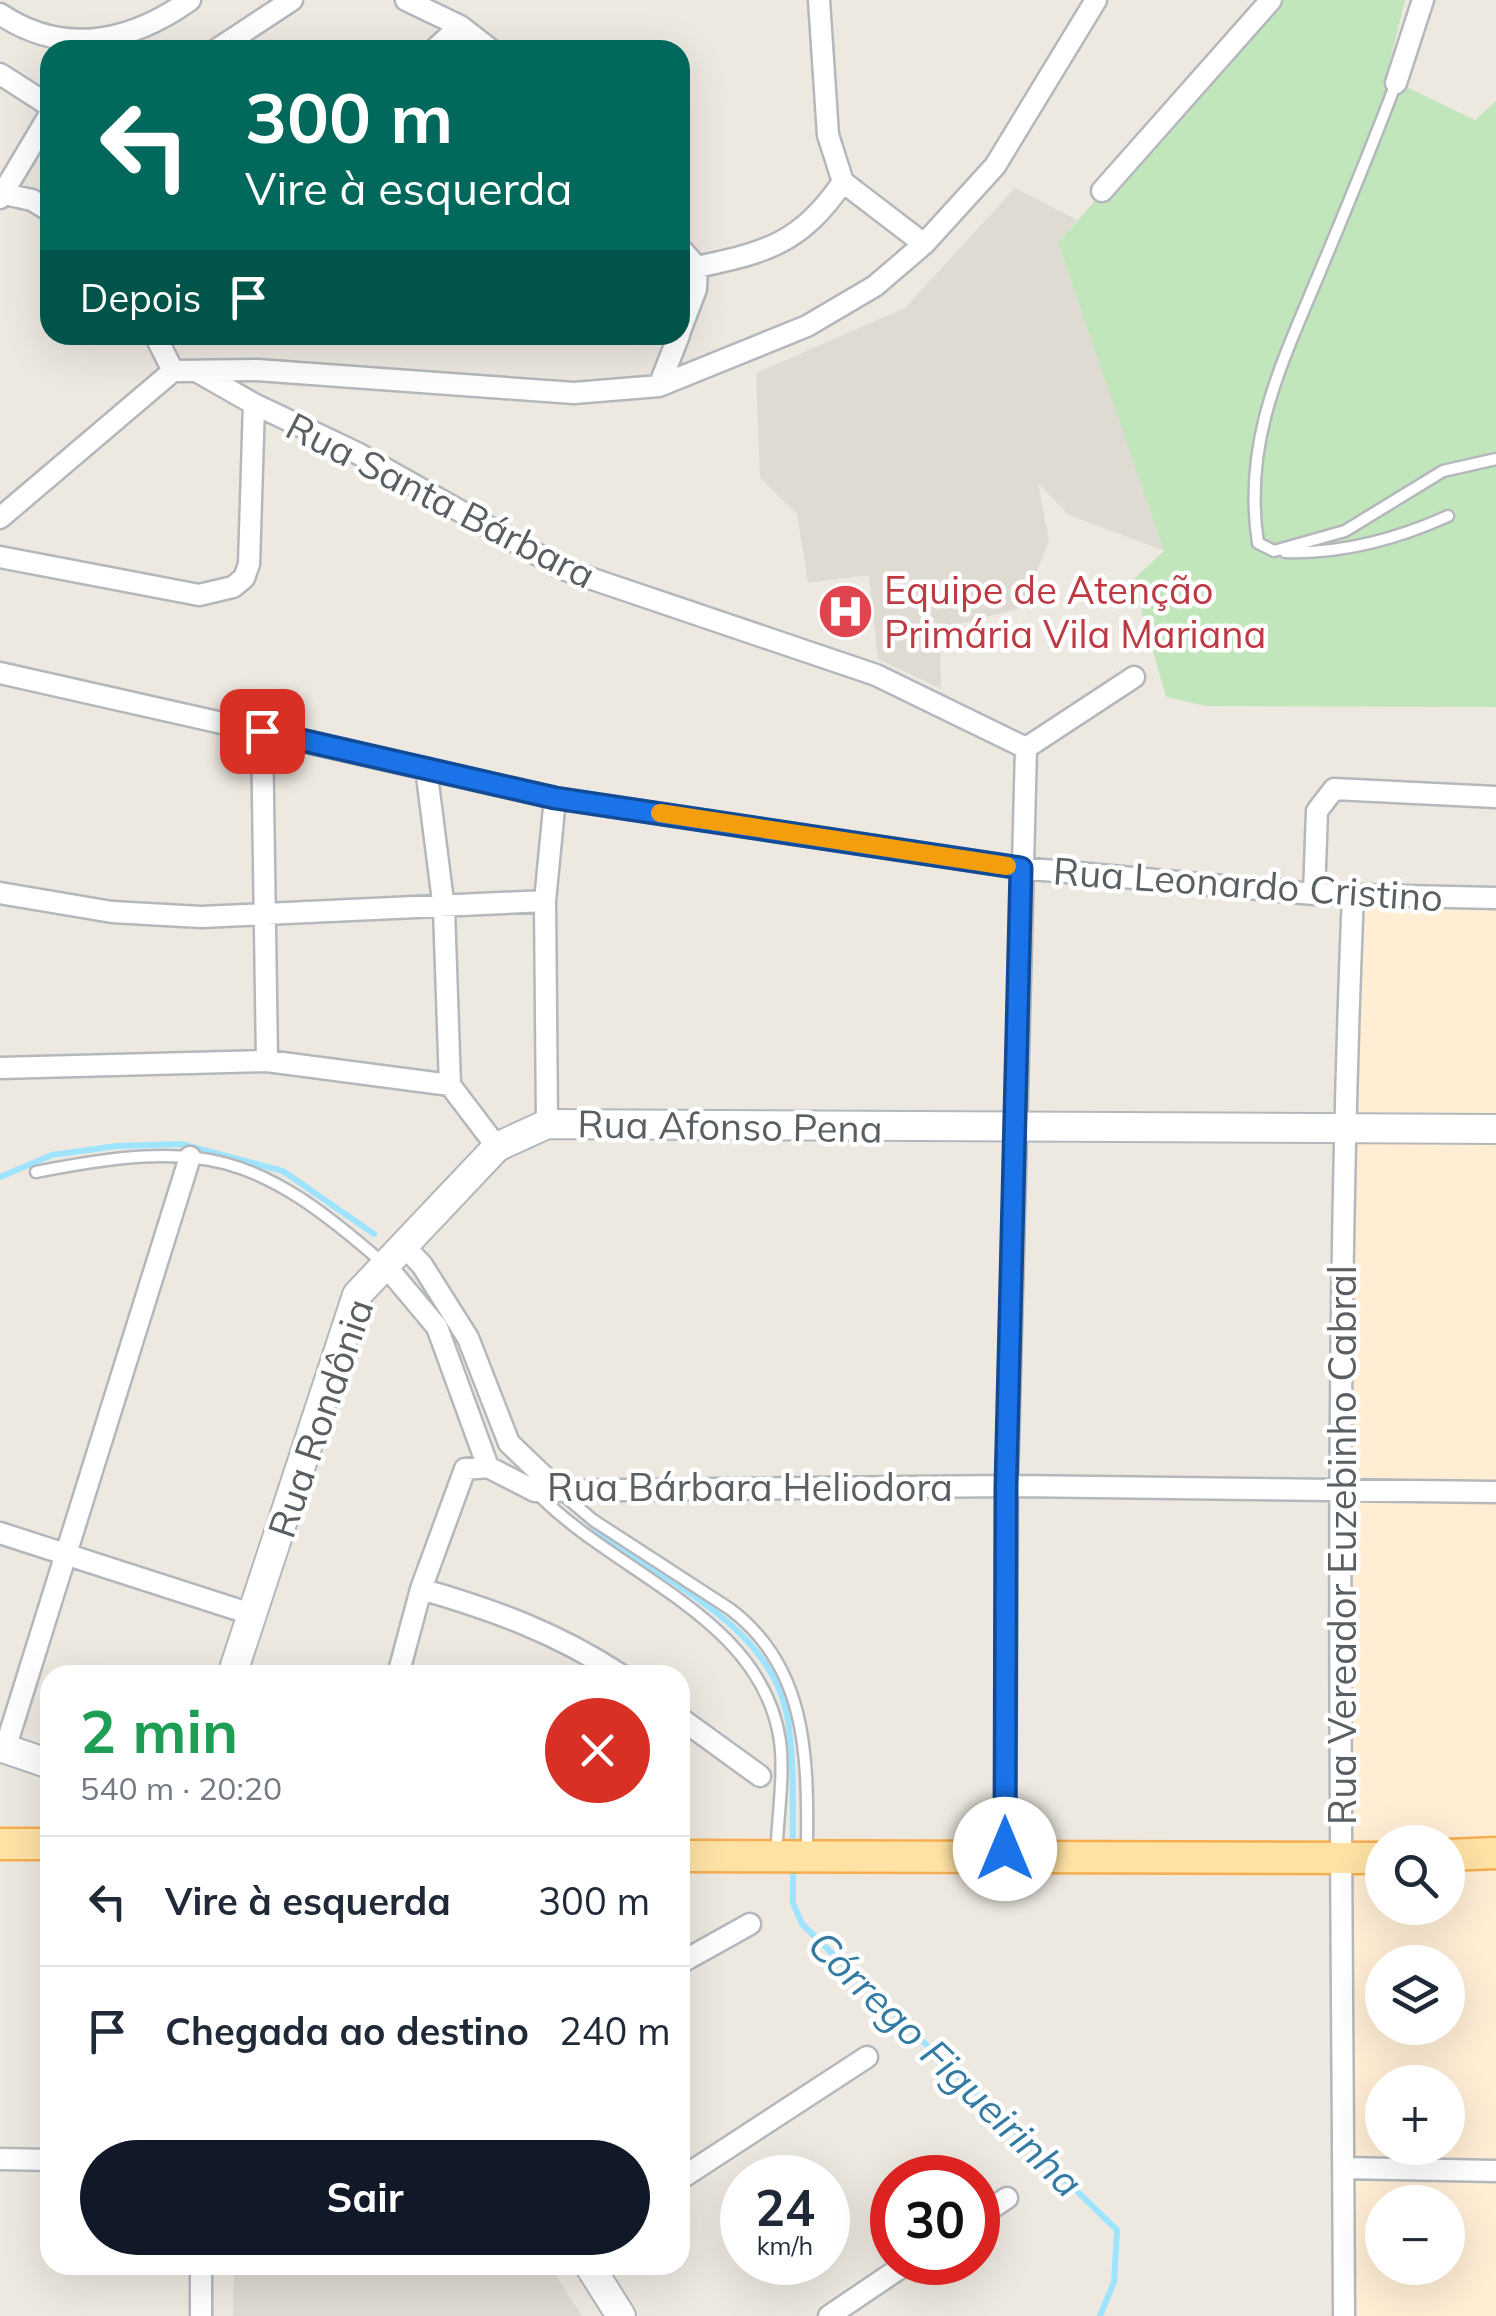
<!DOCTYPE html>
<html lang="pt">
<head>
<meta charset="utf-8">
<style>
	body { margin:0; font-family:Mulish,sans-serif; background:#f6f6f7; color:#1f2937; height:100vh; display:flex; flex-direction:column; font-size:38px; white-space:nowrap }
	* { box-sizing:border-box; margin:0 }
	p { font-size:32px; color:#747a83 }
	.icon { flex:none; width:55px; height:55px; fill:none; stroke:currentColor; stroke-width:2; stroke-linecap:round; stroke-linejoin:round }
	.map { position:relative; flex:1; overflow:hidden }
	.drawer { position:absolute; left:40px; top:1665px; width:650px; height:610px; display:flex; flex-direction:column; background:#fff; border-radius:30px; box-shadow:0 10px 40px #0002 }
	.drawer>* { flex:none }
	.top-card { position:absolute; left:40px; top:40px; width:650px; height:305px; border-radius:30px; box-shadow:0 10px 40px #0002; background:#00695c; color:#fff; overflow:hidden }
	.fabs { position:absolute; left:1365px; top:1825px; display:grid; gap:20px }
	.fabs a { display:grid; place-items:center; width:100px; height:100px; border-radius:50%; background:#fff; box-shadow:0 10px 40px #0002; font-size:50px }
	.speed { position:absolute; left:720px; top:2155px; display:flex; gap:20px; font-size:50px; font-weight:700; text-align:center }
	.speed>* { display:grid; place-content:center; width:130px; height:130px; border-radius:50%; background:#fff; box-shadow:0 10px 40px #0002; line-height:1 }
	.speed small { font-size:25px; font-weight:400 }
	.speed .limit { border:15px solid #d22; background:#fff; color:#111 }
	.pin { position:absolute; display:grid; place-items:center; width:85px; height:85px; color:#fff; margin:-42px; border-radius:20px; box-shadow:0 5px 15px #0006 }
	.me { position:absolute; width:110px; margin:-55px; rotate:0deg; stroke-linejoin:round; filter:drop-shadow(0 0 8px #0008) }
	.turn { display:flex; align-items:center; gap:35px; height:210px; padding:0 40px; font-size:45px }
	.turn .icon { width:130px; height:130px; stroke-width:2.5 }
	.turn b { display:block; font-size:70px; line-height:85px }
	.then { display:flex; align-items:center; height:95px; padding:0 40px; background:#0003; gap:20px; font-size:38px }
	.round { display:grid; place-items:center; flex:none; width:105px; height:105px; border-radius:52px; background:#f6f6f7 }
	.head { display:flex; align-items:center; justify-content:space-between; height:170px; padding:0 40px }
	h1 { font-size:60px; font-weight:700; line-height:75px; color:#1e9e55 }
	.primary-button { display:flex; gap:20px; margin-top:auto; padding:20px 40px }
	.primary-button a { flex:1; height:115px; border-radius:60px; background:#111827; color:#fff; font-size:40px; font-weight:700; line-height:115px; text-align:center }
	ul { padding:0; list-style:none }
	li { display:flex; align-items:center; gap:30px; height:130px; padding:0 40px; border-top:2px solid #e0e1e3 }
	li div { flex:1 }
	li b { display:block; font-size:38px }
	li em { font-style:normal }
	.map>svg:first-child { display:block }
	.commercial { fill:#ffeed4; fill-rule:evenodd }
	.education { fill:#dfdad2 }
	.green { fill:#c2e6bc }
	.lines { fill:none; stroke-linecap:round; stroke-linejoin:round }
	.stream { stroke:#9fe4ff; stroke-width:6 }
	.lane-casing { stroke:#b4b8bc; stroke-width:15 }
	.street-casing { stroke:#b4b8bc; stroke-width:25 }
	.secondary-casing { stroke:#b3b8bc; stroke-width:32 }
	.primary-casing { stroke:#f7ae50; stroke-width:35 }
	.lane { stroke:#fff; stroke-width:10 }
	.street { stroke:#fff; stroke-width:20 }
	.secondary { stroke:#fff; stroke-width:28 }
	.primary { stroke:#ffe2a4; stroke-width:30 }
	.route-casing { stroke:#114b97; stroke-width:25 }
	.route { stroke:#1a73e8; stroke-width:18 }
	.slow { stroke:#f59e0b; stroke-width:18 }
	.labels { text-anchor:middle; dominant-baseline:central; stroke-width:9; stroke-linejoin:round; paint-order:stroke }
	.street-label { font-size:38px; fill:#595f63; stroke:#fff }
	.health-label { font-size:38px; fill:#be3a42; stroke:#fff; text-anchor:start }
	.water-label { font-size:40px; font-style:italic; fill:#347ba3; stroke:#fff }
</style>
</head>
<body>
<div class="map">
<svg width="1496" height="2316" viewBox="0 0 1496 2316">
	<rect width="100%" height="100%" fill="#ede9e1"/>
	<path class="commercial" d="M1496,885V2316H1353L1349,889ZM1382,1842H1448V1908H1382ZM1382,1962H1448V2028H1382ZM1382,2082H1448V2148H1382ZM1382,2202H1448V2268H1382Z"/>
	<path class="education" d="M1015,188L1077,220L1058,243L1165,551L1069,515L1038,483L1049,541L1021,608L940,629L941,689L878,659L869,575L808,583L797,514L760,478L756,373L905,308Z
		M234,2265H549L582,2316H233Z"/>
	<path class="green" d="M1271,0H1405L1386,77L1475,120L1496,101V707L1206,706L1166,697L1133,580L1164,551L1058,243Z"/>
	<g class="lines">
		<path class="stream" d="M0,1177L52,1155L117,1146L181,1144L283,1171L374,1234
			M591,1529C660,1579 769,1623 787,1715C795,1757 792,1803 793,1846
			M793,1863V1903L802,1924L1117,2230L1114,2282L1100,2316"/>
		<defs>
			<path id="lane" d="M1396,83C1372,146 1347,207 1321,269C1283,361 1242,440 1258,543L1274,551L1345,531L1443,471L1496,459
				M1285,552C1342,554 1397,539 1448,516
				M36,1172C204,1139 255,1151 384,1264
				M536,1492C615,1575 762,1616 780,1741C784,1772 779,1808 777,1840
				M560,1492L593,1520L730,1609C806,1666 808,1754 807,1842"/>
			<path id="street" d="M406,0L460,26L491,50
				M819,0L828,135L843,182
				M0,14C64,57 131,42 190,0
				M216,50L292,0
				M434,50L460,26
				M0,74L50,106
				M1396,83L1423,0
				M1102,191L1271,0
				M0,193L32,200L50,211
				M0,198L50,114
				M680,248L697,267
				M680,331L696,289L697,267C767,252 800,244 843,182L924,244
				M155,335L173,371
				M173,371L257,370L574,393L659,386L807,326L875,286L924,244L995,166L1096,0
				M198,372L254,404L357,453L563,569L876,675L1026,748
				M659,386L679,335
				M0,518L173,371
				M0,557L199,595L233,587L244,578L249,564L254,404
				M0,673L555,798L1021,868L1314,894L1496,898
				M262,731L267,1061
				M1026,748L1134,677
				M426,768L444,909L450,1085
				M0,893L112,912L201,917L545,901
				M1314,894L1317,811L1334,789L1496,797
				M0,1068L267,1061L450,1085L497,1147
				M547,1124L545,901L555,798
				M404,1246L422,1265L468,1338L509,1443L559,1491
				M385,1265L437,1327L488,1467
				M488,1467L535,1491L1007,1486L1496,1492
				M0,1533L251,1614
				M421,1589C494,1610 557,1633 621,1675
				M398,1675L421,1589L465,1469L488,1467
				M680,1718L760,1776
				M5,1749L190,1157
				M1005,1857L1007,1486L1026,748
				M680,1963L750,1924
				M0,2159L50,2160
				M1343,2168L1496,2171
				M680,2179L867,2057
				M978,2217L1007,2198
				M201,2265V2316
				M829,2316L909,2262
				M1344,2316C1342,1842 1333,1368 1353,895"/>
			<path id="secondary" d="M232,1675L357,1295L497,1147L547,1124L1496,1129
				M0,1747L50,1764
				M589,2265L621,2316"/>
			<path id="primary" d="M0,1844H50
				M1448,1855L1496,1853
				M680,1856L1382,1858"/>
		</defs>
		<use href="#lane" class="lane-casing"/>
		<use href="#street" class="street-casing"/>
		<use href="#secondary" class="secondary-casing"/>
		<use href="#primary" class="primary-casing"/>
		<use href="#lane" class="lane"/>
		<use href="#street" class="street"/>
		<use href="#secondary" class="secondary"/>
		<use href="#primary" class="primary"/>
	</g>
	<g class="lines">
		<defs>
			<path id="route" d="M262,731L555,798L1021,868L1006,1486L1005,1849"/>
		</defs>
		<use href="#route" class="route-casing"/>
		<use href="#route" class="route"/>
		<path class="slow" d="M660,813L1007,866"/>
	</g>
	<defs>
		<symbol id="hospital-disc" viewBox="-11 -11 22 22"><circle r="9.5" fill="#e0444e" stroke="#fff"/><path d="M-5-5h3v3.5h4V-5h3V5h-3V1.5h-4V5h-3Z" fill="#fff"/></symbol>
	</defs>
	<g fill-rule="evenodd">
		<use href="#hospital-disc" x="814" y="580" width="63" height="63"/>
	</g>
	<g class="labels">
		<g class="street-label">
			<text transform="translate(441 500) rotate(27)">Rua Santa Bárbara</text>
			<text transform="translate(1248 884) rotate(4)">Rua Leonardo Cristino</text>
			<text transform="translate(730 1126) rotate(1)">Rua Afonso Pena</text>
			<text transform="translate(320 1418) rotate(-71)">Rua Rondônia</text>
			<text x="750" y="1487">Rua Bárbara Heliodora</text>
			<text transform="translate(1342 1545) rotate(-90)">Rua Vereador Euzebinho Cabral</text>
		</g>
		<g class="health-label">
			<text x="884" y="590">Equipe de Atenção<tspan x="884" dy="44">Primária Vila Mariana</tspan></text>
		</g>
		<g class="water-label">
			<text transform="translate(946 2063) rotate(44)">Córrego Figueirinha</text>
		</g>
	</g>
</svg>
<div class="fabs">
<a><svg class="icon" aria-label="search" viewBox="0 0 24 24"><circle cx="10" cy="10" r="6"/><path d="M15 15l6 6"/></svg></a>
<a><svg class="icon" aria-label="layers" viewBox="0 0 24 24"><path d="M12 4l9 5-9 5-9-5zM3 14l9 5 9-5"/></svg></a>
<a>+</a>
<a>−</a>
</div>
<div class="speed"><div>24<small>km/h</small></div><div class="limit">30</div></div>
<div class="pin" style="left:262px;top:731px;background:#d93025"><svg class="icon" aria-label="arrive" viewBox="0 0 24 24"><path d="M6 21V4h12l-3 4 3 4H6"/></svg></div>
<svg class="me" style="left:1005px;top:1849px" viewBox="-20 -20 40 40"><circle r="19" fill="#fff"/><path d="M0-13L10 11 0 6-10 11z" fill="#1a73e8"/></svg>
<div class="top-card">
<div class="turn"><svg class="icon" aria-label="left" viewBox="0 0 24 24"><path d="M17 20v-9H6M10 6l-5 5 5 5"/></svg><div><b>300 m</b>Vire à esquerda</div></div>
<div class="then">Depois<svg class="icon" aria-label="arrive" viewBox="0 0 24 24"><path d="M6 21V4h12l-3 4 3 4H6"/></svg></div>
</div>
<section class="drawer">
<div class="head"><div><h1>2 min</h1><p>540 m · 20:20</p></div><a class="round" style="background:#d93025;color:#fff"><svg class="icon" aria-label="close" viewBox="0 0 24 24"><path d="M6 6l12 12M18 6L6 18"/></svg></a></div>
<ul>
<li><svg class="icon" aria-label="left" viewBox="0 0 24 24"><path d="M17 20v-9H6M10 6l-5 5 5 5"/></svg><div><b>Vire à esquerda</b></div><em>300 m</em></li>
<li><svg class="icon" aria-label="arrive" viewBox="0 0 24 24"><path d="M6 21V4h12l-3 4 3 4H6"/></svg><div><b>Chegada ao destino</b></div><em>240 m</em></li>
</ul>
<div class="primary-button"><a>Sair</a></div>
</section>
</div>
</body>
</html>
